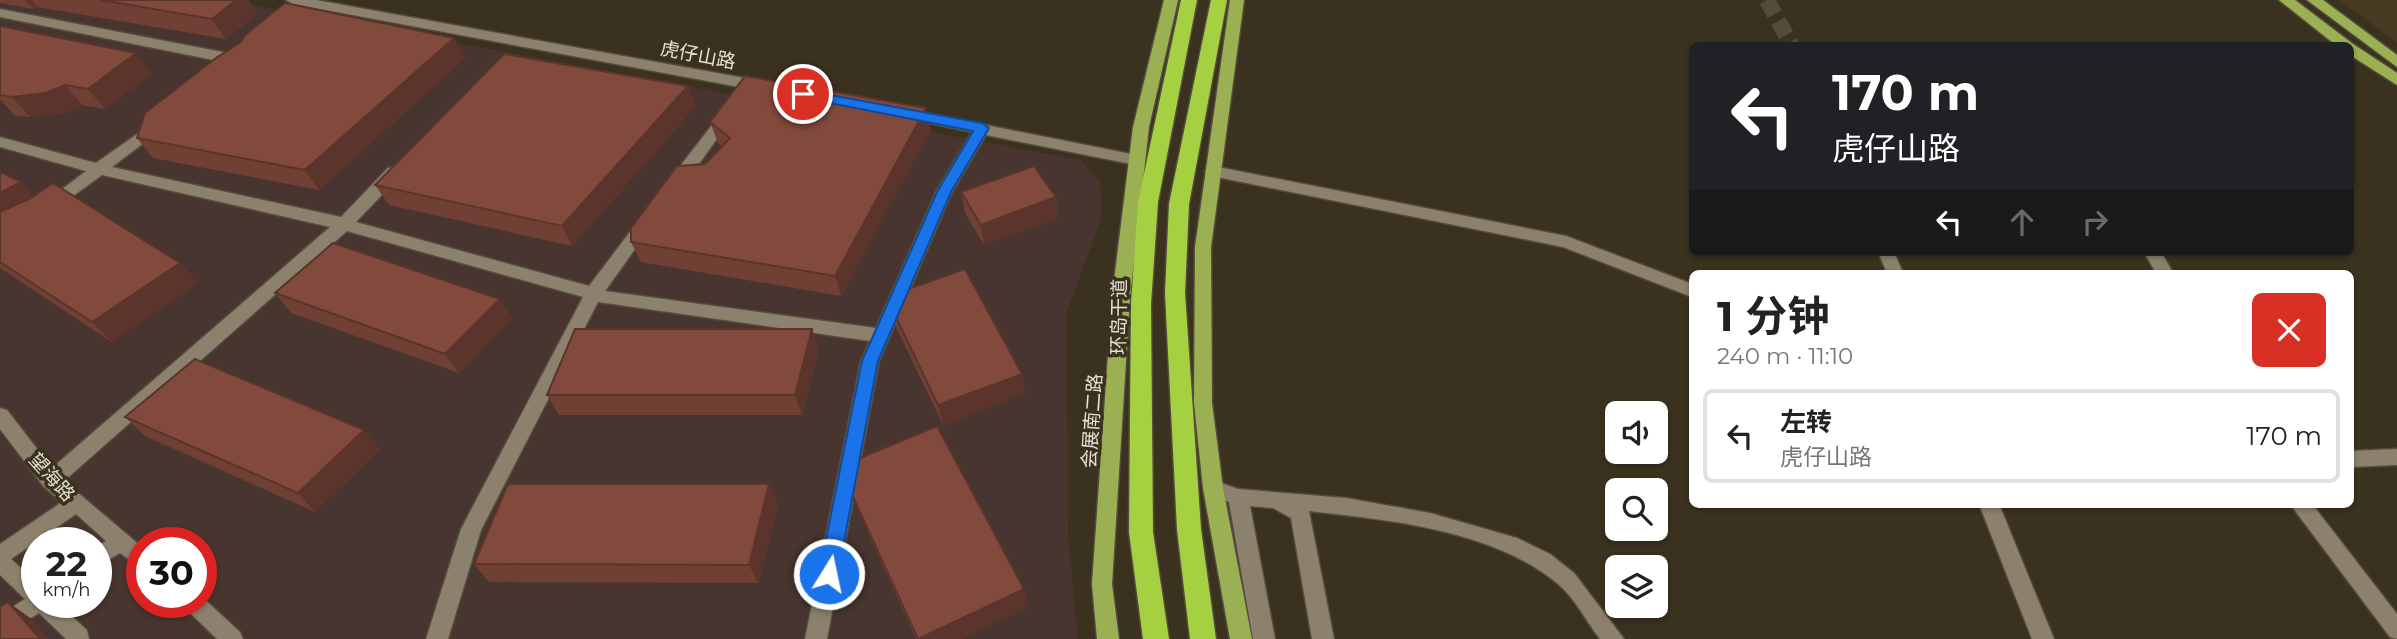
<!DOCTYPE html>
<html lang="zh">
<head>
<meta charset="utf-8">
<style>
	body { margin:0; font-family:Montserrat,"Noto Sans SC",sans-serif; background:#f2f2f2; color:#222; height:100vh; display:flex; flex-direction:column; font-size:26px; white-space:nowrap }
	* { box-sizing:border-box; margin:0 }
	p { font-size:23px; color:#767676 }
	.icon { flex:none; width:38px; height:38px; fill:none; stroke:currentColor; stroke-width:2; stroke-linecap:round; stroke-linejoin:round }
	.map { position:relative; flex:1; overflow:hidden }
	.drawer { position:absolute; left:1689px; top:270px; width:665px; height:238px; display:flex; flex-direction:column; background:#fff; border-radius:10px; box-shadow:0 2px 5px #0004 }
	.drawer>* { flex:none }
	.banner { position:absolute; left:1689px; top:42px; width:665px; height:214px; border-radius:10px; box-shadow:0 2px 5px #0004; background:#202124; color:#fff; overflow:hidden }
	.fabs { position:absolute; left:1605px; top:401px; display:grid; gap:14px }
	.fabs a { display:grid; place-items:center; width:63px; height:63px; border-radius:10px; background:#fff; box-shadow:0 2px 5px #0004; font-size:35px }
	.speed { position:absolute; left:21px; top:527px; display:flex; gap:14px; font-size:35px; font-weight:700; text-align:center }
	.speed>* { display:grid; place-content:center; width:91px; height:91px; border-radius:50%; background:#fff; box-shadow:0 2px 5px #0004; line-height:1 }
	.speed small { font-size:18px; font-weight:400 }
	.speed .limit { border:10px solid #d22; background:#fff; color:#111 }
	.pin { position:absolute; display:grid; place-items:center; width:60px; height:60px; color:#fff; margin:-30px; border:4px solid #fff; border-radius:50%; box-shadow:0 2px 7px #0007 }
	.me { position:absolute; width:77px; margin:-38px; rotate:10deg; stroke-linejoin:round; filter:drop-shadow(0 0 5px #0008) }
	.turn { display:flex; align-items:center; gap:24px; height:147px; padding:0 28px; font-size:32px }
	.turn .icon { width:91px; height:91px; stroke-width:2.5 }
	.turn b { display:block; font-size:49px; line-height:60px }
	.lanes { display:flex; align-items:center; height:66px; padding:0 28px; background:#0003; justify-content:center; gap:35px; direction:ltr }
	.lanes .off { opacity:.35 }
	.round { display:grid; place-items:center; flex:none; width:74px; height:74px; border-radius:10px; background:#f2f2f2 }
	.overview { display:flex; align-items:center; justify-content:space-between; height:119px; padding:0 28px }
	h1 { font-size:42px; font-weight:700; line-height:52px }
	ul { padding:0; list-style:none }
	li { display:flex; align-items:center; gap:21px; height:94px; margin:0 14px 10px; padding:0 14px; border:4px solid #e0e0e0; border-radius:10px }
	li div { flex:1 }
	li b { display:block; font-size:26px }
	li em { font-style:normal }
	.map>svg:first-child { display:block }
	.commercial { fill:#48352f; fill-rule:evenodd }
	.built { fill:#473b22 }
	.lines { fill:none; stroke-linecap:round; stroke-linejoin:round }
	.minor-tunnel { stroke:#544b3a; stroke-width:16; stroke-dasharray:16 8; stroke-linecap:butt }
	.minor-casing { stroke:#544c3c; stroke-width:3 }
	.major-casing { stroke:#544c3c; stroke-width:3 }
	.highway-casing { stroke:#544c3c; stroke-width:3 }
	.minor { fill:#8c816c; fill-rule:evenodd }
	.major { fill:#9bb053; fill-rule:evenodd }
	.highway { fill:#a5d042; fill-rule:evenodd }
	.wall { fill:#704034 }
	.shaded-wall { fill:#5b342b }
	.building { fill:#824a3d; stroke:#5b342b; stroke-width:2 }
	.route { fill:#1a73e8; stroke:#114b97; stroke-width:2 }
	.labels { text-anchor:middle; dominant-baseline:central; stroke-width:7; stroke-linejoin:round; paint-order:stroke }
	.street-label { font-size:19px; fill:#e5dfd4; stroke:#3a311f }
</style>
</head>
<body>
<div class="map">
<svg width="2397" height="639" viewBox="0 0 2397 639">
	<rect width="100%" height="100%" fill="#3a311f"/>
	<path class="commercial" d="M0,0H229L1080,160L1100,181L1102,216L1067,312L1068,533L1078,639H0ZM37,542H96V602H37ZM142,542H201V602H142Z"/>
	<path class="built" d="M2339,0H2397V42Z"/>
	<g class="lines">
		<path class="minor-tunnel" d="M1767,0L1792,46"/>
		<defs>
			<path id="minor" d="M286,0H316L761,81L768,86L761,91L293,4Z
				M0,9L238,55L245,60L238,65L0,17Z
				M906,109L1136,155L1144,160L1136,165L986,135L952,192L879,361L827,639H805L861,361L870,341L598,302L481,530L448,639H426L461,529L583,297L347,231L64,481L142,547V569L120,553L96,567V547L106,541L76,514L11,559L37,583V602H56L87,630L89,639H66L39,613L0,637V615L25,599L0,575V544L62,502L44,487L0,429V408L7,410L52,468L330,227L102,175L51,212L45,210L43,206L45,202L86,171L0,147V137L96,163L157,120L162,121L165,125L162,129L112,167L341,217L388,168L394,167L402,172L400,176L356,222L589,286L639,220L645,218L653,224L605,291L876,328L936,192L972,132L901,117L898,114Z
				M727,110L735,115L732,118L683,186H671L669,182L671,178L722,112Z
				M1213,166L1566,236L1692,284V297L1563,247L1207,175L1205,171Z
				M1878,252H1894L1903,273H1887Z
				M2144,252H2161L2173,273H2156Z
				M2397,449V465L2350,467V451Z
				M1213,480L1238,489L1346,498L1430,513L1517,538L1550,554L1574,573L1624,639H1600C1586,621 1575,598 1558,584C1494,530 1389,520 1309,511L1334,639H1312L1291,518L1273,508L1250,506L1275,639H1253L1229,502L1206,494L1203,488L1206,482Z
				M1979,504H1999L2054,639H2032Z
				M2290,504H2312L2397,614V639L2390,637Z
				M201,596L240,632L243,639H217L186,609L183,602H201Z"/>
			<path id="major" d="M1164,0H1178L1149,127L1130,297L1112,584L1119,639H1097L1092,584L1112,297L1133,127Z
				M1230,0H1244L1211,247L1212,403L1223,488L1252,639H1230L1203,488L1194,403L1195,247Z
				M2279,0H2295L2353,44L2397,73V85L2350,55V46H2337Z
				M2307,0H2323L2397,55V67Z"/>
			<path id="highway" d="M1181,0H1197L1158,202L1151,304L1153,532L1169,639H1143L1129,532L1131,304L1138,202Z
				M1211,0H1227L1189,204L1185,293L1201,529L1216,639H1190L1177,529L1165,293L1169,204Z"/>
		</defs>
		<use href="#minor" class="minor-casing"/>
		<use href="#major" class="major-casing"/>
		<use href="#highway" class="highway-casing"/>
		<use href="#minor" class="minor"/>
		<use href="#major" class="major"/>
		<use href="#highway" class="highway"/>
	</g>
	<path class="wall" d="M0,0H248L257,14L226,39L37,7L33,9L0,3Z
		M0,26L151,74L105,109L82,105L64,113L30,117L15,116L0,99Z
		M454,38L465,58L319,190L153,158L137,138Z
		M696,106L572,246L389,205L375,185Z
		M710,122L931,129L841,296L641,262L631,242L722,146L718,143Z
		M0,172L34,196L180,263L198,283L112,342L0,268Z
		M961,192L1056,197L1058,218L984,245L965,213Z
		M275,293L500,299L512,319L459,373L291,313Z
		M891,307L1022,374L1025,393L943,425L896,327Z
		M819,349L802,415H559L547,395Z
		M125,417L380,449L315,512L145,436Z
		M769,484L778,503L758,583L489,582L474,564Z
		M848,486L1028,607L962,639H916L855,504Z"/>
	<path class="shaded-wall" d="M25,0H32L37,7L33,9Z
		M236,0H248L257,14L226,39L212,19Z
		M454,38L465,58L319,190L305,170Z
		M136,53L151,74L105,109L88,89Z
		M65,85L82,105L64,113L30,117L12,97Z
		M688,86L696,106L572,246L562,226Z
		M926,108L931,129L841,296L835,276Z
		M21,182L40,203L0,223V193Z
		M1056,197L1058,218L984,245L981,225Z
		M180,263L198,283L112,342L92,322Z
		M500,299L512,319L459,373L445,354Z
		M812,329L819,349L802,415L795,395Z
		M1022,374L1025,393L943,425L938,405Z
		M364,430L380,449L315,512L298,493Z
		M769,484L778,503L758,583L749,565Z
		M1024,589L1028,607L962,639H920Z
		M8,602L33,620L50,639H40Z"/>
	<path class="building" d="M101,0H236L212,19Z
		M285,3L454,38L305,170L137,138L145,113L216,58L241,42L245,35Z
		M0,26L136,53L88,89L65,85L46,93L12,97L0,95Z
		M504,54L688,86L562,226L375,185Z
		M745,76L926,108L835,276L631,242V228L677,166L705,164L730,138L710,122Z
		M1034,166L1056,197L981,225L961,192Z
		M0,172L21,182L0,193Z
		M53,183L180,263L92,322L0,262V212L31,198Z
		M333,243L500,299L445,354L275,293Z
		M965,269L1022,374L938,405L891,307L897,293Z
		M575,329H812L795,395H547Z
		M195,359L364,430L298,493L125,417Z
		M937,426L1024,589L918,639L848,486L853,461Z
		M508,484H769L749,565L474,564Z
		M8,602L40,639H0V607Z"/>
	<path class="route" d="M803,90L982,123L989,128L951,192L878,361L838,574L835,580L829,582L822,580L819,574L862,361L937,192L973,131L799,97L797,94Z"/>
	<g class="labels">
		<g class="street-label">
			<text transform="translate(698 55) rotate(11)">虎仔山路</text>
			<text transform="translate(1119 317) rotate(-89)">环岛干道</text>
			<text transform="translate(1092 421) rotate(-86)">会展南二路</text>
			<text transform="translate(52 477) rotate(48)">望海路</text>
		</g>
	</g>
</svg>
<div class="fabs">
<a><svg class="icon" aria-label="sound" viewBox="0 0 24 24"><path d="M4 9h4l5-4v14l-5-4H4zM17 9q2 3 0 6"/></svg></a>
<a><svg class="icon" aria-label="search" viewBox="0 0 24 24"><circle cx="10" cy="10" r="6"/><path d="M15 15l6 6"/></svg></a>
<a><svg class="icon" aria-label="layers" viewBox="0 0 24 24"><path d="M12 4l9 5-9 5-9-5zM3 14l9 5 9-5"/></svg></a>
</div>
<div class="speed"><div>22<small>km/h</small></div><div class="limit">30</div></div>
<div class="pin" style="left:803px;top:94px;background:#d93025"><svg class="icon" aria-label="arrive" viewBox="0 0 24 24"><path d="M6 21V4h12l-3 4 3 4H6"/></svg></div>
<svg class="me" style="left:829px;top:574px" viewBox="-20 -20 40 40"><circle r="17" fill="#1a73e8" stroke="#fff" stroke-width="3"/><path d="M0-11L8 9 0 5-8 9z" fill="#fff"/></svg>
<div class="banner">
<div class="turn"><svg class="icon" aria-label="left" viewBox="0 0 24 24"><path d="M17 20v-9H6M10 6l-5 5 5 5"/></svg><div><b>170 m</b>虎仔山路</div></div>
<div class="lanes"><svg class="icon" aria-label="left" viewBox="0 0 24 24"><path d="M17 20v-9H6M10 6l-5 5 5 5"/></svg><svg class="icon off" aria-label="ahead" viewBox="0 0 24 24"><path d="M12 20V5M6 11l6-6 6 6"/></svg><svg class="icon off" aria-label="right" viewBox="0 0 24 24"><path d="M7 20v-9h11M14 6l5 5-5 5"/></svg></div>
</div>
<section class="drawer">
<div class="overview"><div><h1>1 分钟</h1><p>240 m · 11:10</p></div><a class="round" style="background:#d93025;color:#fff"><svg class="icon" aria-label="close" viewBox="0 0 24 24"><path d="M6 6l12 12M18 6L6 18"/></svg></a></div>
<ul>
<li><svg class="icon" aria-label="left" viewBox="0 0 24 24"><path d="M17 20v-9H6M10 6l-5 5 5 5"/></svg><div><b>左转</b><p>虎仔山路</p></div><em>170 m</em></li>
</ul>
</section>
</div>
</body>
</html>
